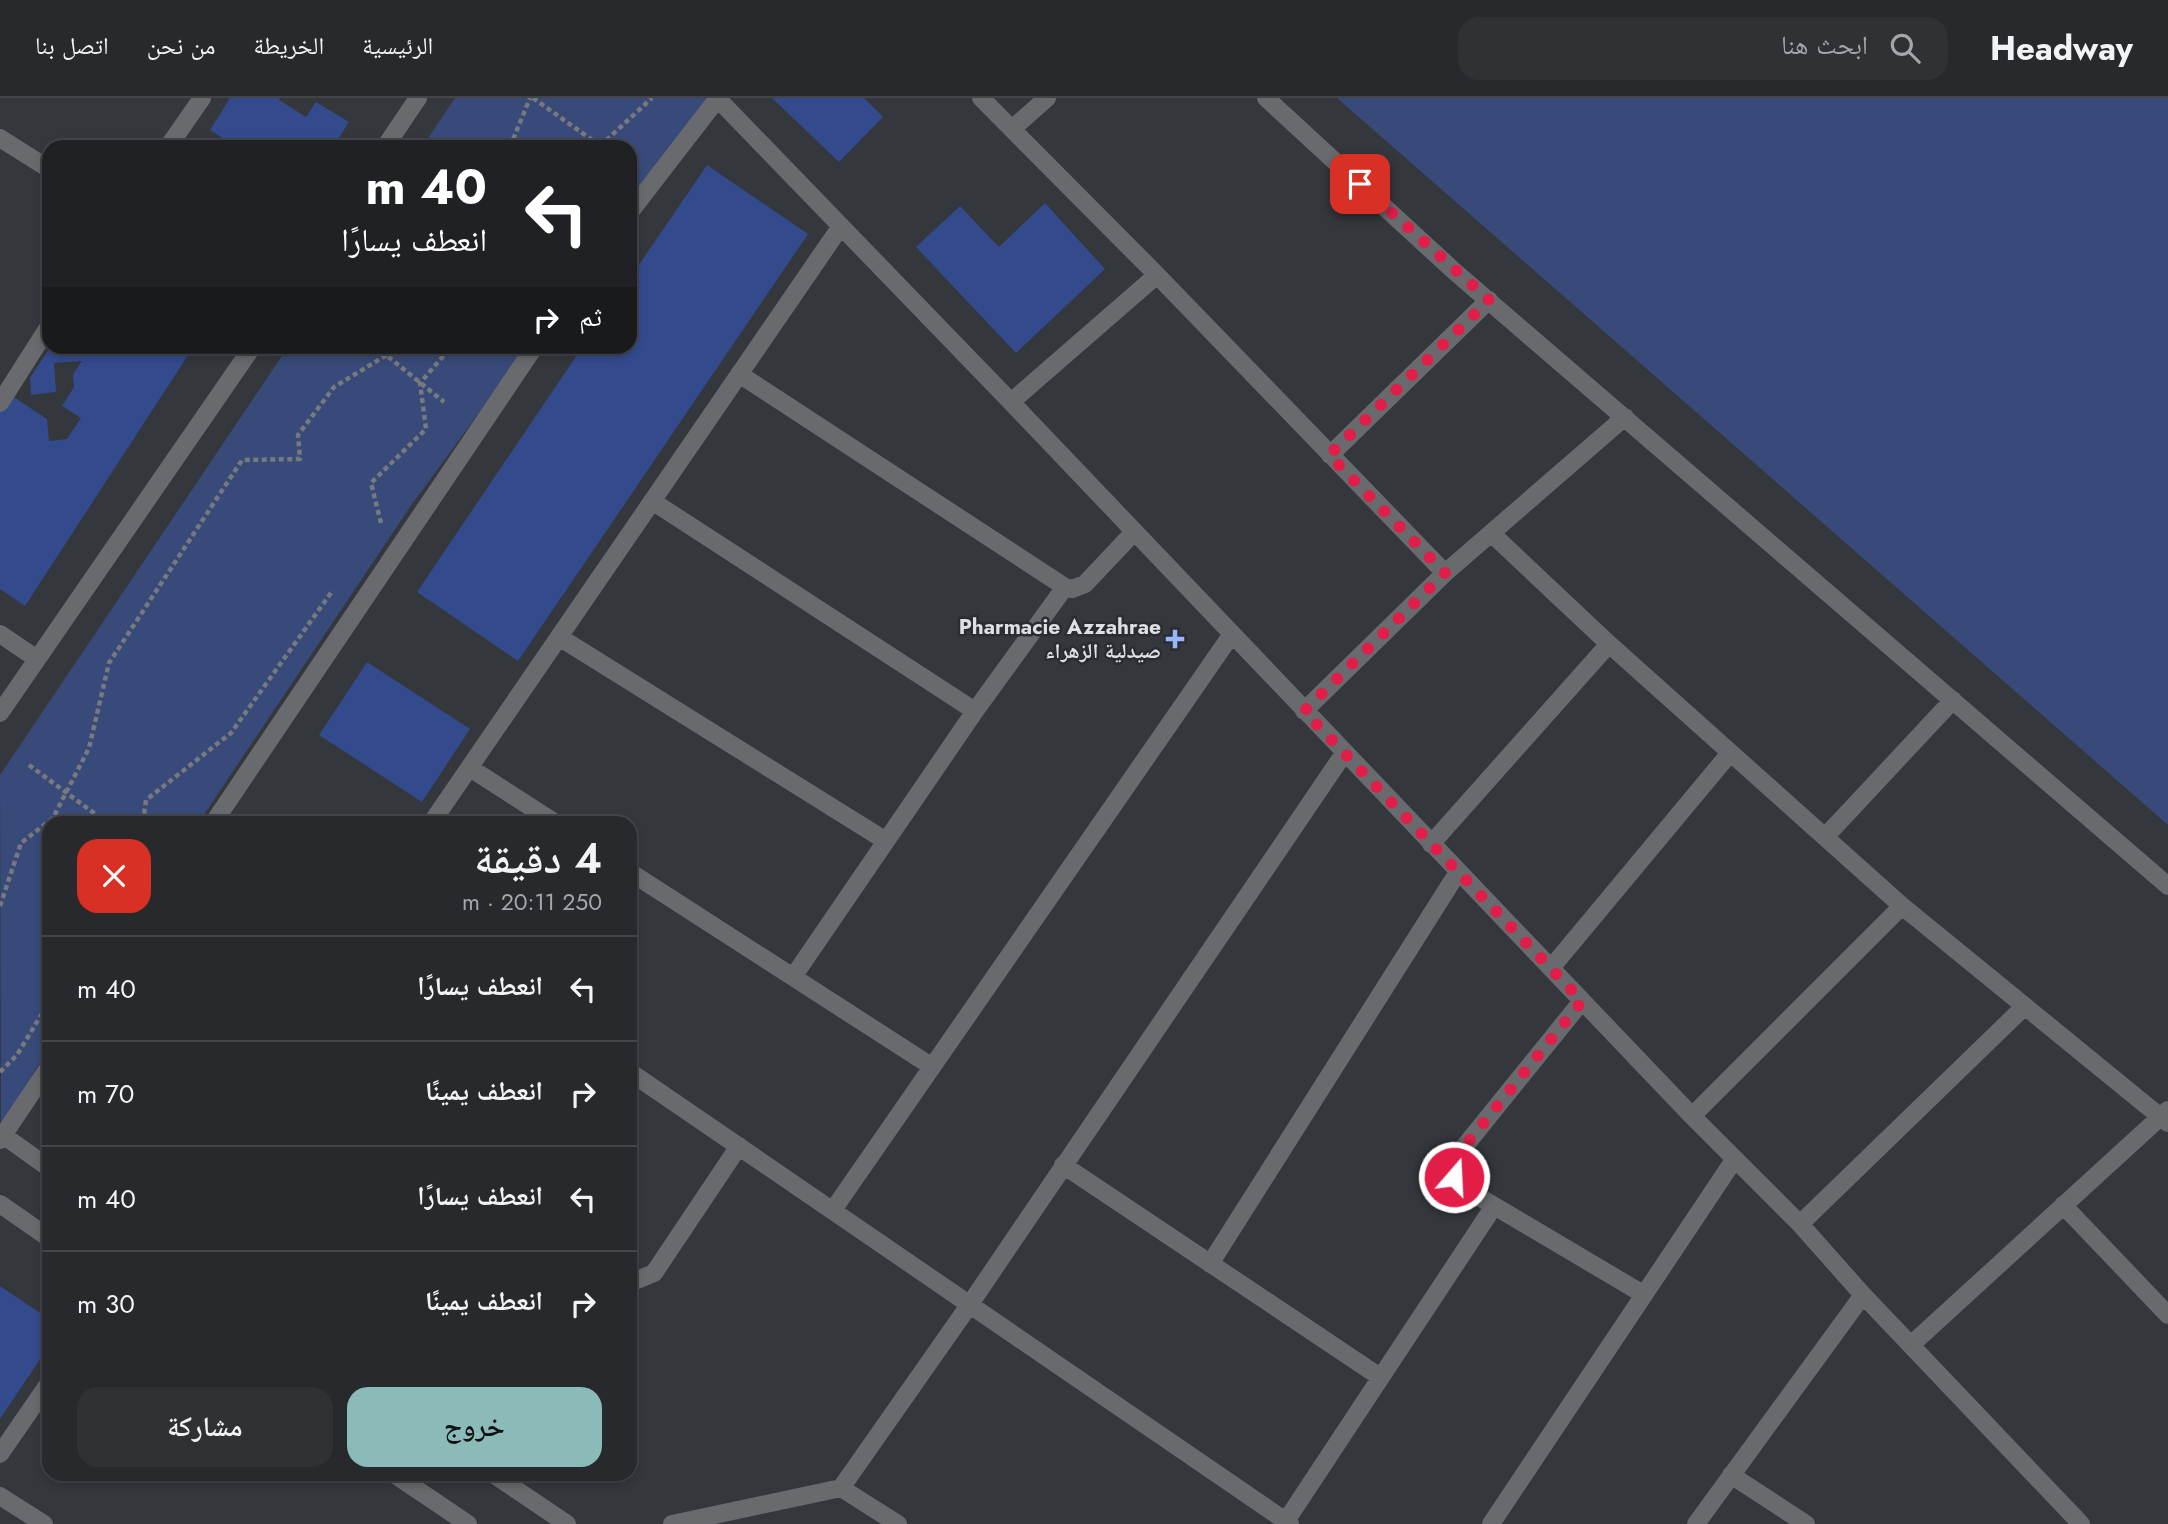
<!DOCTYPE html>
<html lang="ar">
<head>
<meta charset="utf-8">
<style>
	body { margin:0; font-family:Jost,"Noto Naskh Arabic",sans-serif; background:#2f3135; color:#f1f3f6; direction:rtl; height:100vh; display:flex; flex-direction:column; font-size:26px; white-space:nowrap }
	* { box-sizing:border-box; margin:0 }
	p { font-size:23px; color:#a4a6aa }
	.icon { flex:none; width:38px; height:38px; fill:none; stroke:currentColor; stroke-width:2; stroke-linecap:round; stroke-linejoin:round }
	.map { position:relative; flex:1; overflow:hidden; direction:ltr }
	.side { position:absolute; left:42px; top:718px; width:595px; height:665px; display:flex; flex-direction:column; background:#27292d; border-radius:21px; box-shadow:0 4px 10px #0003,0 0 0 2px #434549; direction:rtl }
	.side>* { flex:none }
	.banner { position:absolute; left:42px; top:42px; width:595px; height:214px; border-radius:21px; box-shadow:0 4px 10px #0003,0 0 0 2px #434549; direction:rtl; background:#202124; color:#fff; overflow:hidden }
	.pin { position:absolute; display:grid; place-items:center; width:60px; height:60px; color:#fff; margin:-30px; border-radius:14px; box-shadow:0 4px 10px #0006 }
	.me { position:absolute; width:77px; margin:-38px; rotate:19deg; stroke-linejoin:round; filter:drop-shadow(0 0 5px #0008) }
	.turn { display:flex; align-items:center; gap:24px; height:147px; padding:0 35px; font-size:32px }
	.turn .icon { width:91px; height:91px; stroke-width:2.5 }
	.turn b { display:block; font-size:49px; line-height:60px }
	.then { display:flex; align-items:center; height:66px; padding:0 35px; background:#0003; gap:14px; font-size:26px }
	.round { display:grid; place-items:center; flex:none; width:74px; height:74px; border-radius:21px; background:#2f3135 }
	.head { display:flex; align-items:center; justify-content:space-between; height:119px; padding:0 35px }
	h1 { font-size:42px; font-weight:600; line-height:52px }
	.primary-button { display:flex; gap:14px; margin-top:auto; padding:14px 35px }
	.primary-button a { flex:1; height:80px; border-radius:21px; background:#8bbbb9; color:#111; font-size:28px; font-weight:600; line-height:80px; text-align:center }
	.primary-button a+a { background:#2f3135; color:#f1f3f6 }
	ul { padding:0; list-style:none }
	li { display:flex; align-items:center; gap:21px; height:105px; padding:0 35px; border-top:2px solid #434549 }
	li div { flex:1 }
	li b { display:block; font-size:26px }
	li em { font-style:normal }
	header { display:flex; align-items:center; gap:42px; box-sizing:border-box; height:98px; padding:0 35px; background:#27292d; border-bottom:2px solid #434549 }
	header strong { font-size:33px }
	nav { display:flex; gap:38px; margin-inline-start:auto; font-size:24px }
	.search { width:490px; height:63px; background:#2f3135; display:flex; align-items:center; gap:18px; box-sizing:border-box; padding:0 24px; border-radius:21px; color:#a4a6aa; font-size:26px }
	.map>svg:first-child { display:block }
	.green { fill:#374a79 }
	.building { fill:#334b8d }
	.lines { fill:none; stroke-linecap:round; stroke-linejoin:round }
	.path { stroke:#77797e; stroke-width:4.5; stroke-dasharray:5 3.5; stroke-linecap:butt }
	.minor { stroke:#696a6d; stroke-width:18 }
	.route { stroke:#e11d48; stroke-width:12; stroke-dasharray:0 21.6 }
	.poi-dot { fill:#98b6fd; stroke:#2a2c32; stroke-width:2.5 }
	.labels { text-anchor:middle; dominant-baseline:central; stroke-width:5; stroke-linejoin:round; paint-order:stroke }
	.poi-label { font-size:21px; font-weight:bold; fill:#dedfe3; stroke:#2a2c32; text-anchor:end }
</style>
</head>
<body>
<header>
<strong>Headway</strong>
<div class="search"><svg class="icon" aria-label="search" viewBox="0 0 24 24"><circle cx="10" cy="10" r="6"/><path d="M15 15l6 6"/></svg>ابحث هنا</div>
<nav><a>الرئيسية</a><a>الخريطة</a><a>من نحن</a><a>اتصل بنا</a></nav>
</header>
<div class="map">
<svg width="2168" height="1426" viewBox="0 0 2168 1426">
	<rect width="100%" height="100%" fill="#34373c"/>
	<path class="green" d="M455,0H705L706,1L630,106V49H422Z
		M1337,0H2168V727Z
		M288,249H527L410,409L199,724H49V950L1,1028L0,677Z"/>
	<path class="building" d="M230,0H280L279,2L306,19L316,4L349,24L333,49H237L210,32Z
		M772,0H864L883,19L839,64Z
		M707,67L808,136L518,563L417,494L583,248H630V180Z
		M1045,105L1105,171L1016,255L916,149L960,108L999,149Z
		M51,248H194L25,508L0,491V310L9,296L47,321L49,343L67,341L81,320L62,308L74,289L73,276L82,263L54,265L56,294L31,297L30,280Z
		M367,564L470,631L422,704L319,637Z
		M0,1188L49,1221V1248L0,1321Z"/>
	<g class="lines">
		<path class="path" d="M533,0L602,49
			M600,48L652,0
			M510,49L530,0
			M375,248L444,304
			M381,425L371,385L426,331L420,285L452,248
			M29,667L106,724
			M143,724L146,702L231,635L333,492
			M0,808L21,745L53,720L89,650L109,565L242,362L300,361L298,337L334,289L395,252L396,248
			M0,974L17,957L49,904"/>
		<path class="minor" d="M717,0L1011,304L1692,1018L1800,1126L1863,1197L2081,1426
			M981,0L1157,177L1445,475
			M1266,0L1454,173L2168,788
			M1012,31L1047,0
			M0,40L49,71
			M168,49L202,0
			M385,49L418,0
			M630,114L718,0
			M739,276L1065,489L1072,491L1085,486L1134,434
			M1011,304L1157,177
			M0,305L49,228
			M1330,357L1489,202
			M652,403L975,613
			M1491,435L1609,546L1902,808L2168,1025
			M0,536L37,561
			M559,539L886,743
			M1304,613L1445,475L1625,319
			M0,615L253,248
			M470,670L554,724
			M214,724L535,248
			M432,724L841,128
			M1825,739L1953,602
			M1431,746L1609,546
			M630,774L931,968
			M1551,870L1730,655
			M793,879L975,613L1065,489
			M1582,903L1464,1049L1456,1063L1454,1079L1464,1090L1643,1196
			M630,974L1290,1426
			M1692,1018L1902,808
			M0,1035L49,1070
			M0,1042L49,969
			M1063,1067L1380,1279
			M0,1106L49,1140
			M2063,1107L2168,1217
			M833,1112L1232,536
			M1800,1126L2024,909
			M1210,1166L1458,774
			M630,1185L654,1175L739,1048
			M1912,1246L2168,1012
			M0,1356L49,1285
			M394,1376L468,1426
			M493,1376L567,1426
			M1731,1377L1806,1426
			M841,1390L970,1206L1345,654
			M0,1398L44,1426
			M1286,1423L1494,1108
			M672,1426L841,1390L898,1426
			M1491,1426L1734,1062
			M1696,1426L1863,1197"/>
	</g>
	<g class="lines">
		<path class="route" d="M1360,86L1489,202L1329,357L1445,475L1304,613L1582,903L1464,1049C1458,1059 1452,1067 1454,1079"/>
	</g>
	<path class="poi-dot" d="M1171.5 530.5h7v7h7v7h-7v7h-7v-7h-7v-7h7z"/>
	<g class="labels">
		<g class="poi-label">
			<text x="1161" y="529">Pharmacie Azzahrae<tspan x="1161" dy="24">صيدلية الزهراء</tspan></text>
		</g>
	</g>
</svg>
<div class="pin" style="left:1360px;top:86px;background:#d93025"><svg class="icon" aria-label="arrive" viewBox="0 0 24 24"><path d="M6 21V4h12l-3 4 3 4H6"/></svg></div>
<svg class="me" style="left:1454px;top:1079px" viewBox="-20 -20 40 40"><circle r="17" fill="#e11d48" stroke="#fff" stroke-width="3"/><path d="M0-11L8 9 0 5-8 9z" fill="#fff"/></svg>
<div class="banner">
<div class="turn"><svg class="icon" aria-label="left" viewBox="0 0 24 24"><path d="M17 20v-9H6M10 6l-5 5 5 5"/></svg><div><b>40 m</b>انعطف يسارًا</div></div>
<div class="then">ثم<svg class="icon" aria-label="right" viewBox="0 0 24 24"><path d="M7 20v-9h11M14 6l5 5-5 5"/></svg></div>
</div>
<section class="side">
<div class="head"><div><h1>4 دقيقة</h1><p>250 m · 20:11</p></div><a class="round" style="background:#d93025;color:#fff"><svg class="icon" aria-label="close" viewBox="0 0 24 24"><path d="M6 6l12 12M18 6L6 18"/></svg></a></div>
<ul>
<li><svg class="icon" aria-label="left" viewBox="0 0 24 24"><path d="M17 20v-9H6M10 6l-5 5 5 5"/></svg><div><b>انعطف يسارًا</b></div><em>40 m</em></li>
<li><svg class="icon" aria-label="right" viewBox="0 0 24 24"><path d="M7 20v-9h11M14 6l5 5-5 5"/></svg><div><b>انعطف يمينًا</b></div><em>70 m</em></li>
<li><svg class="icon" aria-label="left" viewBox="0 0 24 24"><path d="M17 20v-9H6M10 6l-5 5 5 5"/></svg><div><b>انعطف يسارًا</b></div><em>40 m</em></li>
<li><svg class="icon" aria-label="right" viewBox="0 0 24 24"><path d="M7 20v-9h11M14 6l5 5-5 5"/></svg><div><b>انعطف يمينًا</b></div><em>30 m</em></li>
</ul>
<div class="primary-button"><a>خروج</a><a>مشاركة</a></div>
</section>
</div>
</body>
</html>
